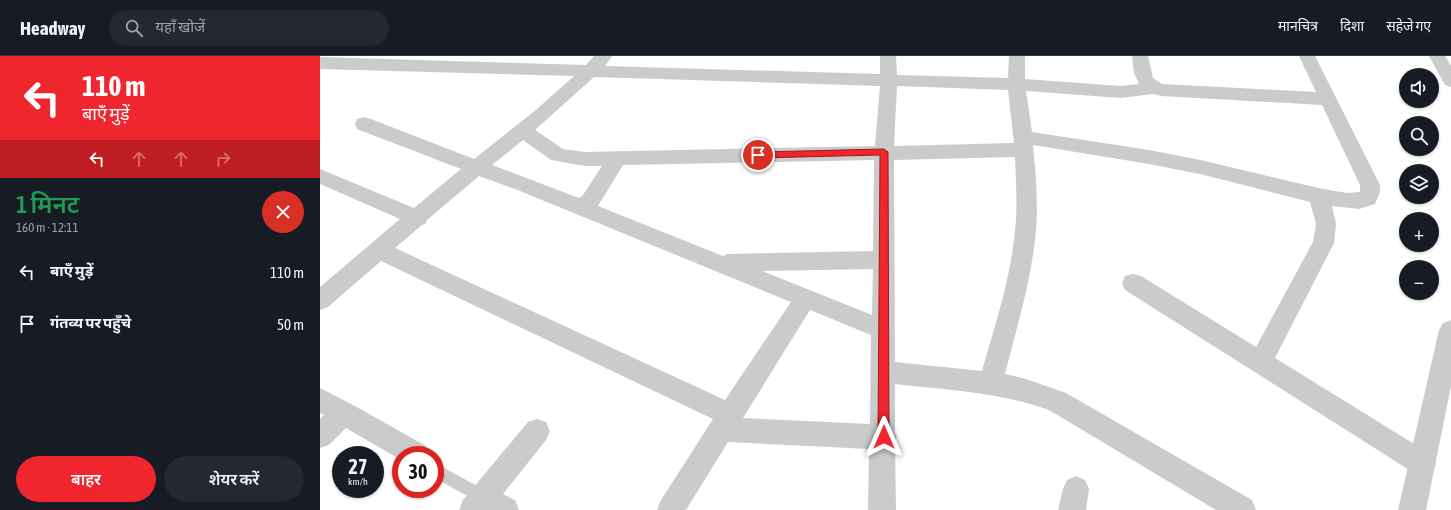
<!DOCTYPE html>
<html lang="hi">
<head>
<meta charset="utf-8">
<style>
	body { margin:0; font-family:"Asap Condensed","Noto Sans Devanagari",sans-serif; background:#242831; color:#f1f3f6; height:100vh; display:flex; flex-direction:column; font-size:15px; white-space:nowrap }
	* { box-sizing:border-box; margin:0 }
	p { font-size:13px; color:#9ea1a6 }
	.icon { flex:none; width:22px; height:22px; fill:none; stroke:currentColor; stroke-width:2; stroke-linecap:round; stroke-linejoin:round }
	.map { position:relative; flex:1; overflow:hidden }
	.panel { display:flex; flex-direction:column; background:#171b24; width:320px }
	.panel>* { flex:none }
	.guide { background:#ef262d; color:#fff; overflow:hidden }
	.buttons { position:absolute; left:1079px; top:12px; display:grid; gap:8px }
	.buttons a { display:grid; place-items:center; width:40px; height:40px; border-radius:50%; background:#171b24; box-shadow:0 1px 3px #0004; font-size:20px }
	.speed { position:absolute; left:12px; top:390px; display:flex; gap:8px; font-size:20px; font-weight:700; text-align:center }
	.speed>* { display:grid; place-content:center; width:52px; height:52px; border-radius:50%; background:#171b24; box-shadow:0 1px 3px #0004; line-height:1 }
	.speed small { font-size:10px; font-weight:400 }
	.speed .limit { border:6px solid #d22; background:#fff; color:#111 }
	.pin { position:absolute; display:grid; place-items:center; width:34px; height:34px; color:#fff; margin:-17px; border:2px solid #fff; border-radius:50%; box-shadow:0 1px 4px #0007 }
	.me { position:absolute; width:44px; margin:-22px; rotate:0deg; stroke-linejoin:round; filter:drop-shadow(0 0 3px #0008) }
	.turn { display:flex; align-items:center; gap:14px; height:84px; padding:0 16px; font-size:18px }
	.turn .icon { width:52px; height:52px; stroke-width:2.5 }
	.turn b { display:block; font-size:28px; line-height:34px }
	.lanes { display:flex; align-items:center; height:38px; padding:0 16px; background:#0003; justify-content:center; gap:20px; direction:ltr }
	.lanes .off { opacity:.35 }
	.round { display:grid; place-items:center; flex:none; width:42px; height:42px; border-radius:21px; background:#242831 }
	.headline { display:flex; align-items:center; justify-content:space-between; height:68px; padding:0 16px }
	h1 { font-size:24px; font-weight:600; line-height:30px; color:#1e9e55 }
	.button { display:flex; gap:8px; margin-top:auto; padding:8px 16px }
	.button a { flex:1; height:46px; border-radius:24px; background:#ef262d; color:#fff; font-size:16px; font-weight:600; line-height:46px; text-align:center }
	.button a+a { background:#242831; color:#f1f3f6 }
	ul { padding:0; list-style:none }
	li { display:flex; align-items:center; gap:12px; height:52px; padding:0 16px }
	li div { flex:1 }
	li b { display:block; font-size:15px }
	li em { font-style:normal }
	header { display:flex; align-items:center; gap:24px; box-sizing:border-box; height:56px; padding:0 20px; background:#171b24; border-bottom:1px solid #363941 }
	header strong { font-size:19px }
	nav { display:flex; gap:22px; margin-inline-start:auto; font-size:14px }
	.search { width:280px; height:36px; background:#242831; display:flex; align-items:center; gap:10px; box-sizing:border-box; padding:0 14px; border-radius:22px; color:#9ea1a6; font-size:15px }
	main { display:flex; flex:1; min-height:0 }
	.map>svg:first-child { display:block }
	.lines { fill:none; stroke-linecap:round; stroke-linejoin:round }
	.service { fill:#cbcbcb; fill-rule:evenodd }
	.minor { fill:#cbcbcb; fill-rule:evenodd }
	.tertiary { fill:#cbcbcb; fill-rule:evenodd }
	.route { fill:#ef262d; stroke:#9b191d }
</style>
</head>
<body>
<header>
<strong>Headway</strong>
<div class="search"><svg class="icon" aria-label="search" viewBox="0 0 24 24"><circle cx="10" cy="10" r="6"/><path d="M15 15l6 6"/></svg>यहाँ खोजें</div>
<nav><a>मानचित्र</a><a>दिशा</a><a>सहेजे गए</a></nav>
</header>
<main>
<section class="panel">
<div class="guide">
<div class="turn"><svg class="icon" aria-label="left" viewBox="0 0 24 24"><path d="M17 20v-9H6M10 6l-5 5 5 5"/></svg><div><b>110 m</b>बाएँ मुड़ें</div></div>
<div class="lanes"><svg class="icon" aria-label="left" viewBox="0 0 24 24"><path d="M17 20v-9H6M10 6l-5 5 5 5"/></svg><svg class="icon off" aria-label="ahead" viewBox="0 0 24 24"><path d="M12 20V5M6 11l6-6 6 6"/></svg><svg class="icon off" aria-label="ahead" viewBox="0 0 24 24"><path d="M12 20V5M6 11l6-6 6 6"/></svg><svg class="icon off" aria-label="right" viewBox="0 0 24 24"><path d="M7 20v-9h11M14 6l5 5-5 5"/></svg></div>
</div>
<div class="headline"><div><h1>1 मिनट</h1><p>160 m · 12:11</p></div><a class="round" style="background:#d93025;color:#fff"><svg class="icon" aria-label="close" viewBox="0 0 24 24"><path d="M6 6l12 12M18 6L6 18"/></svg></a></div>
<ul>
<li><svg class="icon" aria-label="left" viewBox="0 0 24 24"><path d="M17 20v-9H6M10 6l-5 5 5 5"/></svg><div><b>बाएँ मुड़ें</b></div><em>110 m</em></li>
<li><svg class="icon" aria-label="arrive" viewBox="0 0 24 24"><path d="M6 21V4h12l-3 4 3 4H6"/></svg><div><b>गंतव्य पर पहुँचे</b></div><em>50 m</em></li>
</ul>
<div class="button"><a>बाहर</a><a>शेयर करें</a></div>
</section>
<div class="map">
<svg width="1131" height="454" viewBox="0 0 1131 454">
	<rect width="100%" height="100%" fill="#fff"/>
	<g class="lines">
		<path class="service" d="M115,407L168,436L170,441L168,446L163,448L158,446L115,422Z"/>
		<path class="minor" d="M274,0H292L285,10L560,18V0H576L577,19L688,22L689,0H705V23L801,30L819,28L814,17L812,0H828L833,22L842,28L996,36L979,0H995L1060,129V136L1055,148L1039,153L1012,150L1016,168L1014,187L955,302L1112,399L1116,408L1112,417L1103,421L1094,417L805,234L802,227L805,220L813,218L821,220L936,291L993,186L996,168L990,146L880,118L829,108L713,89C716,121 719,153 715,184C710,229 696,274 685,318L706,323L746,337L932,444L936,454H896L729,354C680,336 627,334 575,328V377L577,381L575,385L576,454H548L549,393L408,386L366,454H337L341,444L393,363L61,205L8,251L0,254V231L80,163L0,128V113L94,152L141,113L37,73L35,68L37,63L44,61L51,63L154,103L217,53L254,20L0,13V1L266,9ZM274,21L560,30L555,90L265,96L243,93L215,74ZM577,30L688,34L694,87L574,90ZM706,35L801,42L833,38L841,40L1002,49L1040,129V136L1027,137L998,132L880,104L829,94L712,76ZM203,84L231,104L265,110H282L263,139L259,142L172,109ZM695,101C696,129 698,156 694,184C689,228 674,272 662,315L575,306L574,104ZM554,104L553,195L407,198L403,200L278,150L303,109ZM159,120L195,133L471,246L405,344L75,192L102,169L105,168L107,164ZM553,213L552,259L442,215ZM490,254L551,279L550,368L423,362Z
			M1109,0H1125L1131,10V31L1125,29Z
			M0,332L33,349L106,390L110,399H81V404L26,372L9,389L0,392V363L4,359L0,357Z
			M217,363L226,366L230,375L226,384L183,438L195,444L199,454H139L143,444L208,366Z
			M756,420L765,424L769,433L766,454H738L743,433L747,424Z"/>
		<path class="tertiary" d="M1131,264V330L1106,454H1078L1119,274L1123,267Z"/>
	</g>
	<path class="route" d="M564,93L568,96L569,381L567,385L564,386L560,385L558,381L560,99L438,102L435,99L438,96Z"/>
</svg>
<div class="buttons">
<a><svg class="icon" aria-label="sound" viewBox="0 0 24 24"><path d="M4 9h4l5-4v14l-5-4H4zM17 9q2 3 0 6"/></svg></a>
<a><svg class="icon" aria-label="search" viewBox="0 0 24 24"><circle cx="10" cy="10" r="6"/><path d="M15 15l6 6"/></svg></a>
<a><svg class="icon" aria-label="layers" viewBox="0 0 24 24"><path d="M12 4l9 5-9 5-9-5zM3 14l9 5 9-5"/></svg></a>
<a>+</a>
<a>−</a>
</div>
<div class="speed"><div>27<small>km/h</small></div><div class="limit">30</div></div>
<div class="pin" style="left:438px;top:99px;background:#d93025"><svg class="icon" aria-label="arrive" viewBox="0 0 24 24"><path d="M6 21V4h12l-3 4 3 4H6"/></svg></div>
<svg class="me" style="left:564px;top:381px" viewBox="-20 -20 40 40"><path d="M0-17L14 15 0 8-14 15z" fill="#ef262d" stroke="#fff" stroke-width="4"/></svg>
</div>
</main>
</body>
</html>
